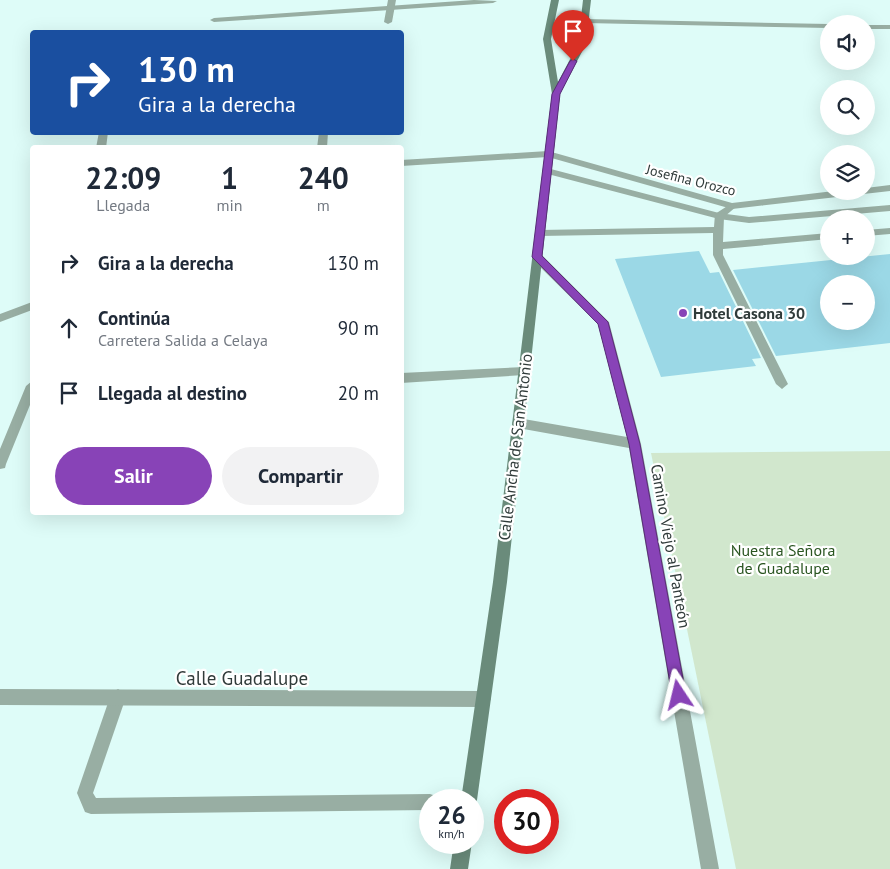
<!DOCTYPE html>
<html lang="es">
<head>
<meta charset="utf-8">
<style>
	body { margin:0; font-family:"PT Sans",sans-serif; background:#f2f2f3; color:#1f2937; height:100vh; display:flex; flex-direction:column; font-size:19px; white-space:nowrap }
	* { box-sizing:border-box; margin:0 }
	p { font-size:16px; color:#747a83 }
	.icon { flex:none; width:28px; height:28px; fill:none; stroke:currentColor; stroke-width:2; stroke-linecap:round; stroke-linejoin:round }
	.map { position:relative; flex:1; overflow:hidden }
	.drawer { position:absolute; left:30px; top:145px; width:374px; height:370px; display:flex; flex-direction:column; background:#fff; border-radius:5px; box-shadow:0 5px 20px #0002 }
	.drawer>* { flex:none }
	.hud { position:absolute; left:30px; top:30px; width:374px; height:105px; border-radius:5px; box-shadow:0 5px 20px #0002; background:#1a4fa0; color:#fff; overflow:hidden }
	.fabs { position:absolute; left:820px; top:15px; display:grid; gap:10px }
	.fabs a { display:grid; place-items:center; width:55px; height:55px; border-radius:50%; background:#fff; box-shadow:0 5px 20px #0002; font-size:25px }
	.speed { position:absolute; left:419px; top:789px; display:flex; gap:10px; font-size:25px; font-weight:700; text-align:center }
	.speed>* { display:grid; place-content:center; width:65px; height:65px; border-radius:50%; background:#fff; box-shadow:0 5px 20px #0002; line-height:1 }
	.speed small { font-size:12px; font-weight:400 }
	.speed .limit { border:8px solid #d22; background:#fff; color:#111 }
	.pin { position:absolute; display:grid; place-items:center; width:42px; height:42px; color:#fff; margin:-51px -21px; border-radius:50% 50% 50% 0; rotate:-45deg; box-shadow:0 0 5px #0007 }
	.pin .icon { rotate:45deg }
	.me { position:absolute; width:55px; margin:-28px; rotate:350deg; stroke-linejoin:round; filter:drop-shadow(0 0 4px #0008) }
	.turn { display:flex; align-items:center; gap:18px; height:105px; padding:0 25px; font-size:22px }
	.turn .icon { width:65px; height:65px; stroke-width:2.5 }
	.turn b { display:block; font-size:35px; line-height:42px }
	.eta { display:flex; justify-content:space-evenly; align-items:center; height:85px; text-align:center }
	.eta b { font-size:30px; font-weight:800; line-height:35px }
	.primary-button { display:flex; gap:10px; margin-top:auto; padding:10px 25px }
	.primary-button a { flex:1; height:58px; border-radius:30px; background:#8843b7; color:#fff; font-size:20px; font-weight:800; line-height:58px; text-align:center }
	.primary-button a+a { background:#f2f2f3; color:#1f2937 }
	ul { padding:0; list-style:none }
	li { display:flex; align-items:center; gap:15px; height:65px; padding:0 25px }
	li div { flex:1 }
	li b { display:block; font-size:19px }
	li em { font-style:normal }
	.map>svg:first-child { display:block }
	.green { fill:#d1e7cd }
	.building { fill:#9bd8e6; fill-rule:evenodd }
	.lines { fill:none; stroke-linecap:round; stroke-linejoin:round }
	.service { fill:#98aea3; fill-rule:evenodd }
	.minor { fill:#98aea3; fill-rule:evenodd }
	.secondary { fill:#6a8b7b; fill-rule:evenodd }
	.route { fill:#8843b7; stroke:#582c77 }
	.poi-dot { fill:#8843b7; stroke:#fff; stroke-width:2 }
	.labels { text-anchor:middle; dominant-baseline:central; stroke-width:4.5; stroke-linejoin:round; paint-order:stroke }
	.far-street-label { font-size:14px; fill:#303b3a; stroke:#fff }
	.poi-label { font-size:16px; font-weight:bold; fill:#303b3a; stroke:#fff; text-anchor:start }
	.street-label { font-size:16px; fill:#303b3a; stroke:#fff }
	.park-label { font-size:16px; fill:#2a5521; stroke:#fff }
	.near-street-label { font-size:19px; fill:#303b3a; stroke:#fff }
</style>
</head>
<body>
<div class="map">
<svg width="890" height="869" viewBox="0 0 890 869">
	<rect width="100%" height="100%" fill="#defcf8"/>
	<path class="green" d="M890,451V869H736L651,453Z"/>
	<path class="building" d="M699,251L710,273L719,272L761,358L752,359L756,366L661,377L615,259Z
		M890,254V343L776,356L733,270ZM829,284H866V321H829Z"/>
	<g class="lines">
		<path class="service" d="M474,0L497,1L493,3L214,22L210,20L214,18Z
			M582,19H585L829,24V28L585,23H582Z
			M866,25H890V29H866Z
			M732,203L737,206L724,217L723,242L829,233V239L723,249V255L788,384L782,389L776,384L713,255V233L540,236L535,233L540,230L714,227L715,214Z
			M890,228V234L866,236V230Z
			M524,367L530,371L524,375L401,383V373Z
			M118,689L123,692L126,697L93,793L96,798L430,794L436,796L438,800H430V810L91,814L85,812L77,793L110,697L113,692Z"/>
		<path class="minor" d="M388,0H396L392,22L388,24L384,22Z
			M99,132H108L106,148H96Z
			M319,132H328L327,148H317Z
			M548,151L732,203L834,191H866V188L890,185V191L732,209L548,157L401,166V160Z
			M547,168L719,213L749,217L890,205V211L749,223L719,219L544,173V169Z
			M537,253L541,254L609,322L641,444L719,869H701L629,448L518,428L514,427L512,423L514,419L518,418L627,437L598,324L533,260V254Z
			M32,302V310L0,322V314Z
			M32,381V400L6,464L5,468L0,469V449L26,386Z
			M0,689L483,691L488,694L491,699L488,704L483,707L0,705Z"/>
		<path class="secondary" d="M551,0H559L551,39L558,82L578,44L583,0H591L586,44L560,94L507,582L477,800L472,807V800H461L493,582L552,94L543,39Z
			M454,842H472L468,869H450Z"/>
	</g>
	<path class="route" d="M573,59L577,61L560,94L542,256L608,322L640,444L686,695L684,700L679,702L674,700L672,695L629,444L598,324L532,257L552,94L570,61Z"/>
	<circle class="poi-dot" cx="683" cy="313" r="5"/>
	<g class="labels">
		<g class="far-street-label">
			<text transform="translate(691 180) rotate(14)">Josefina Orozco</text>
		</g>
		<g class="poi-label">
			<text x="693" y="313">Hotel Casona 30</text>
		</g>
		<g class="street-label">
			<text transform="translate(515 447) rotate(-83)">Calle Ancha de San Antonio</text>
			<text transform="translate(671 546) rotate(80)">Camino Viejo al Panteón</text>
		</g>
		<g class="park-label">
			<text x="783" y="550">Nuestra Señora<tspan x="783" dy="18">de Guadalupe</tspan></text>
		</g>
		<g class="near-street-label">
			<text x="242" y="678">Calle Guadalupe</text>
		</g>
	</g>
</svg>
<div class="fabs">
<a><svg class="icon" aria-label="sound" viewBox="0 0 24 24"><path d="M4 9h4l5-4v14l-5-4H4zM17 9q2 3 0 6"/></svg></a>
<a><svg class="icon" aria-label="search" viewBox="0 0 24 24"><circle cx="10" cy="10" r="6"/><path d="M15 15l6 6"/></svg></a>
<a><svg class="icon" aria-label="layers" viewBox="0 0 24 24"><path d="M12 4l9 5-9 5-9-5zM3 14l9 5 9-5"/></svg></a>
<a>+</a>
<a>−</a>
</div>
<div class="speed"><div>26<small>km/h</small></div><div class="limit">30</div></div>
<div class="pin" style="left:573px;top:61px;background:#d93025"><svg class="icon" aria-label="arrive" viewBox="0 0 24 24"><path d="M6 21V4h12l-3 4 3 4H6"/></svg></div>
<svg class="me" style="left:679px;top:695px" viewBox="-20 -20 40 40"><path d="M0-17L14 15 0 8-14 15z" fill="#8843b7" stroke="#fff" stroke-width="4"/></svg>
<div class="hud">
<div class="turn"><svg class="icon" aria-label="right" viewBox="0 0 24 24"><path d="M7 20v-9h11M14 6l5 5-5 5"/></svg><div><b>130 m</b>Gira a la derecha</div></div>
</div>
<section class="drawer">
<div class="eta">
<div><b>22:09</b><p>Llegada</p></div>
<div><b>1</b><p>min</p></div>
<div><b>240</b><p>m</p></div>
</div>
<ul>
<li><svg class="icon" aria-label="right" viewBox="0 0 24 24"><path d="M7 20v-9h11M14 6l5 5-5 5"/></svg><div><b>Gira a la derecha</b></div><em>130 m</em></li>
<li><svg class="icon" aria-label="ahead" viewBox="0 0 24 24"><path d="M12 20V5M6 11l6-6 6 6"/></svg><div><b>Continúa</b><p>Carretera Salida a Celaya</p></div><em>90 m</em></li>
<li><svg class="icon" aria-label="arrive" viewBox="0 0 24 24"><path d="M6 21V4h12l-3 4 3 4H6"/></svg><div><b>Llegada al destino</b></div><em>20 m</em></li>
</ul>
<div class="primary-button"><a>Salir</a><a>Compartir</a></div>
</section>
</div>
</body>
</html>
